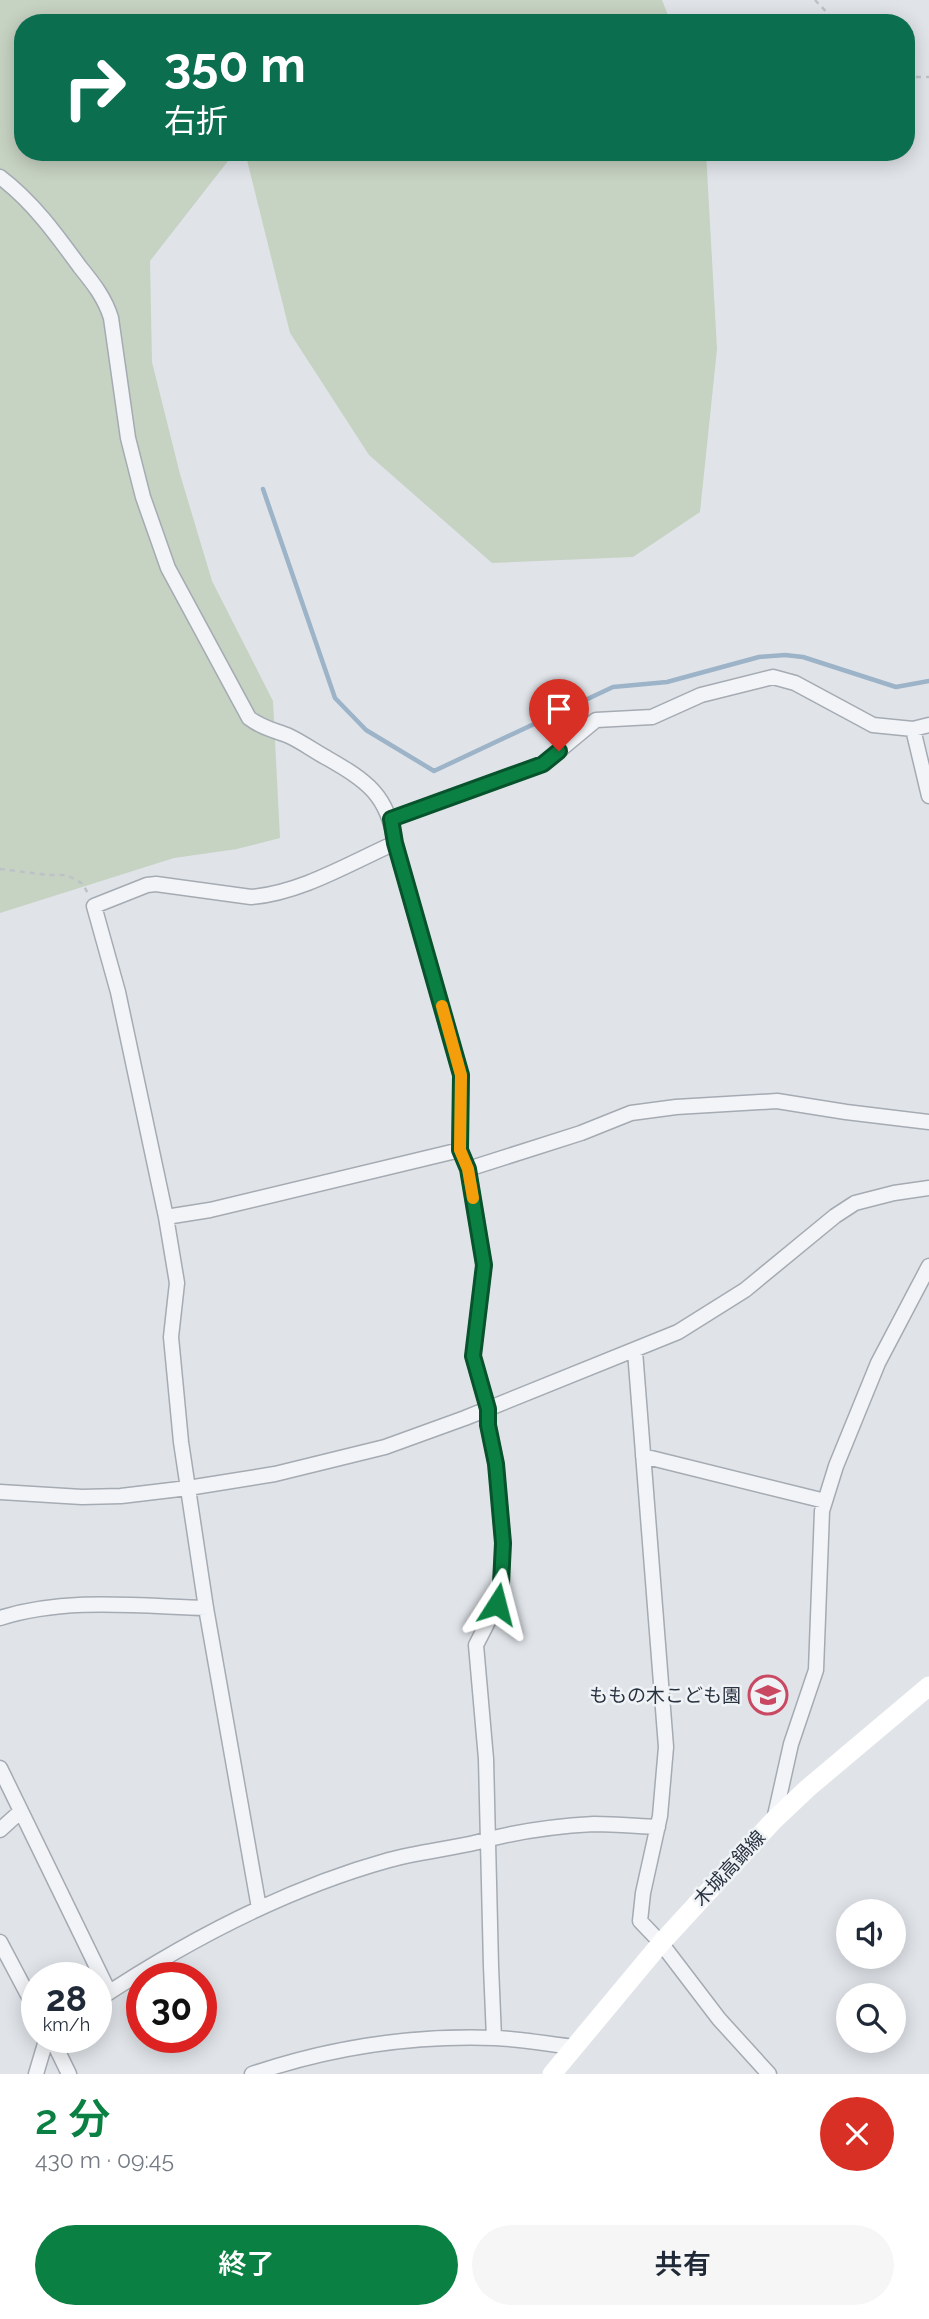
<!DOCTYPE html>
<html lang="ja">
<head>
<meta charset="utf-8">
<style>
	body { margin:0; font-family:Raleway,"Noto Sans JP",sans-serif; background:#f6f6f7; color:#1f2937; height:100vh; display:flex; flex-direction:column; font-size:26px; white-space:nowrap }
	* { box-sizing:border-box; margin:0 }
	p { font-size:23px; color:#747a83 }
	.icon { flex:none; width:38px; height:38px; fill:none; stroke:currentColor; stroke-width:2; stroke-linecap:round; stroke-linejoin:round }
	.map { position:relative; height:2074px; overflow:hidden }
	.side { display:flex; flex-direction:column; background:#fff; flex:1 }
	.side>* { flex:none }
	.banner { position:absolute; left:14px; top:14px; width:901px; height:147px; border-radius:28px; box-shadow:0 4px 18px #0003; background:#0b6e4f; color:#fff; overflow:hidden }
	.fabs { position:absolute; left:836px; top:1899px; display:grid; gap:14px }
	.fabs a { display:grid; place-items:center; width:70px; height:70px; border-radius:50%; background:#fff; box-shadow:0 4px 18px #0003; font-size:35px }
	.speed { position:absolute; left:21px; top:1962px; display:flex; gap:14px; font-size:35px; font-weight:700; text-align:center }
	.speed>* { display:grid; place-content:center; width:91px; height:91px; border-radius:50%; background:#fff; box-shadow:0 4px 18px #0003; line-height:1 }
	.speed small { font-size:18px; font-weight:400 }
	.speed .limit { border:10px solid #d22; background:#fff; color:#111 }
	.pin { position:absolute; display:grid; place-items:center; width:60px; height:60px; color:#fff; margin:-72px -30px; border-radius:50% 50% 50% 0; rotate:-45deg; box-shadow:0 0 7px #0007 }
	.pin .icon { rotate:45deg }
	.me { position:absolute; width:77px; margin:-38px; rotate:9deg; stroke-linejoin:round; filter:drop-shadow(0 0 5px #0008) }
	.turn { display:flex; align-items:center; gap:24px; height:147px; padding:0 35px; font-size:32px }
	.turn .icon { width:91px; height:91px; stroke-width:2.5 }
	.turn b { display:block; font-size:49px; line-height:60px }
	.round { display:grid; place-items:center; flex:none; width:74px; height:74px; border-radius:37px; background:#f6f6f7 }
	.headline { display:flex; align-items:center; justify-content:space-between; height:119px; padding:0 35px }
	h1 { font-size:42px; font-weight:600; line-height:52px; color:#0b8043 }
	.cta { display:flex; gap:14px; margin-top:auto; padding:14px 35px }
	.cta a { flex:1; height:80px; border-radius:42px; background:#0b8043; color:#fff; font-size:28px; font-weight:600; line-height:80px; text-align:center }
	.cta a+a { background:#f6f6f7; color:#1f2937 }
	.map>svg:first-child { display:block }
	.green { fill:#c6d2c2 }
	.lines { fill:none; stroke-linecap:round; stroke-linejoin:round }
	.stream { stroke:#9cb3c8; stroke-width:4.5 }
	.street-casing { stroke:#a5abb3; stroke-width:17 }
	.path { stroke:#bec2c7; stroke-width:2.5; stroke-dasharray:5 5; stroke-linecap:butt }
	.street { stroke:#f3f4f7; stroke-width:14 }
	.secondary { stroke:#fff; stroke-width:19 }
	.route-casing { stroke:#07532c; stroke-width:18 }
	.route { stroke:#0b8043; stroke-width:12 }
	.slow { stroke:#f59e0b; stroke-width:12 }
	.labels { text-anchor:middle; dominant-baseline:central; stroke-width:5; stroke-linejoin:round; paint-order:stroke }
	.poi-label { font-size:19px; fill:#293240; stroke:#f0f3f6; text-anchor:end }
	.street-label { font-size:19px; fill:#293240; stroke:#f0f3f6 }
</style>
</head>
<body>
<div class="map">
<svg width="929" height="2074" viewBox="0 0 929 2074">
	<rect width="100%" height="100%" fill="#e0e4e9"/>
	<path class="green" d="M0,0H662L671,23H23V152H235L150,261L152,362L180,474L212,581L273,701L280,838L237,849L174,858L0,913Z
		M245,152H706L717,349L700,512L633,557L492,563L369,455L290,333Z"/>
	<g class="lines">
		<path class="stream" d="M263,489L335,698L366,730L434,771L613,687L667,682L759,657L785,655L803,657L896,687L929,681"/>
		<defs>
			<path id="street" d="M0,177C33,202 56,234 80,267C93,283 105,298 111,318L128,438L143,497L168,568L249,718C262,728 274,730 289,736C302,742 314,751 327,758C367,781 388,795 395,843L461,1075L460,1150L468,1169L484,1265L473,1356L488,1409V1425L496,1464L503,1543L501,1584L497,1604L476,1645L486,1759L491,1966L494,2038
				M913,729L929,796
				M391,819L543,764L596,720L652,717L701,695L773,677L795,683L873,725L913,729L929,725
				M468,1169L581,1133L631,1113L676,1107L777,1101L846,1112L929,1122
				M166,1217L210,1210L460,1150
				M635,1351L666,1747L660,1816L643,1893L640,1921L661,1943L719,2019L769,2074
				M643,1456L825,1501
				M0,1492L82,1497L121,1496L188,1488L275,1474L385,1447L465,1418L678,1332L745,1290L835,1216L855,1203L894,1193L929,1188
				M0,1618C66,1597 138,1606 206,1608
				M0,1768L109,1992
				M774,1820L791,1744L816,1670L822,1511L836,1466L878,1363L929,1266
				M0,1830L21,1811
				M259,1908L206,1608L181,1442L171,1337L177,1283L166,1217L118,992L94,906L147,885L156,884L251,897C301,893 350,863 395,843
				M0,1942L37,2012
				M96,2001C186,1941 285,1889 389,1860C418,1852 449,1849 478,1842C514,1832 556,1826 594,1824C615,1824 636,1826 658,1827
				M51,2037L69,2074
				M36,2074L47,2037
				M252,2074C329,2048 413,2035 495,2038C521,2039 548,2044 575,2047"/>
		</defs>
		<use href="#street" class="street-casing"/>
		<path class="path" d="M815,0L837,23
			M906,77H929
			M0,869L48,875H67L83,884L88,894"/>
		<use href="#street" class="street"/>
		<path class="secondary" d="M552,2074L661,1943L774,1820L808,1788L929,1686"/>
	</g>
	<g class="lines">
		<defs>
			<path id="route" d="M497,1604L501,1584L503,1543L496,1464L488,1425V1409L473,1356L484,1265L468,1169L460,1150L461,1075L395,843L391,819L543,764L559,751"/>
		</defs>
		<use href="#route" class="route-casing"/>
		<use href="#route" class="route"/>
		<path class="slow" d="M442,1006L461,1075L460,1150L468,1169L473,1198"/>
	</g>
	<defs>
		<symbol id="school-ring" viewBox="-11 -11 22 22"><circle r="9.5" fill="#f0f3f6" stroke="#ca4962" stroke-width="1.5"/><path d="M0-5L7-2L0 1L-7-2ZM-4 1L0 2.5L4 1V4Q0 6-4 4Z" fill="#ca4962"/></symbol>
	</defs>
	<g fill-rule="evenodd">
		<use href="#school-ring" x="746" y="1673" width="44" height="44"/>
	</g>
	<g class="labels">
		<g class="poi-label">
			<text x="741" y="1695">ももの木こども園</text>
		</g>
		<g class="street-label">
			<text transform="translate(729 1868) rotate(-47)">木城高鍋線</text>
		</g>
	</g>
</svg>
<div class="fabs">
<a><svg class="icon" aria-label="sound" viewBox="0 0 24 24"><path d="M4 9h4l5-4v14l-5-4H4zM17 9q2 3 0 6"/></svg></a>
<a><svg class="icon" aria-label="search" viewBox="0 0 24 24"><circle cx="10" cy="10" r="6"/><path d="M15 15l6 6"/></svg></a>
</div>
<div class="speed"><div>28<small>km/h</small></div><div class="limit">30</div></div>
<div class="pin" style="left:559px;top:751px;background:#d93025"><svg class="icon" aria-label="arrive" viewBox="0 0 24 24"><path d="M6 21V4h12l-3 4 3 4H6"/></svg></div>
<svg class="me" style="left:497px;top:1604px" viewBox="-20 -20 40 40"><path d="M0-17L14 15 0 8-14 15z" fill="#0b8043" stroke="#fff" stroke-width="4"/></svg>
<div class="banner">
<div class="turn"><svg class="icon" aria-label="right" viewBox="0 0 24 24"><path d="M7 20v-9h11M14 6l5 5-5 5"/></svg><div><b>350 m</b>右折</div></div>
</div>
</div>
<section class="side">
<div class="headline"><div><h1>2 分</h1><p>430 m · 09:45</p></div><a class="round" style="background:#d93025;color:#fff"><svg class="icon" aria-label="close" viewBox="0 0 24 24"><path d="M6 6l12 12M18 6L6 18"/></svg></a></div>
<div class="cta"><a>終了</a><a>共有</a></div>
</section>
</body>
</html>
